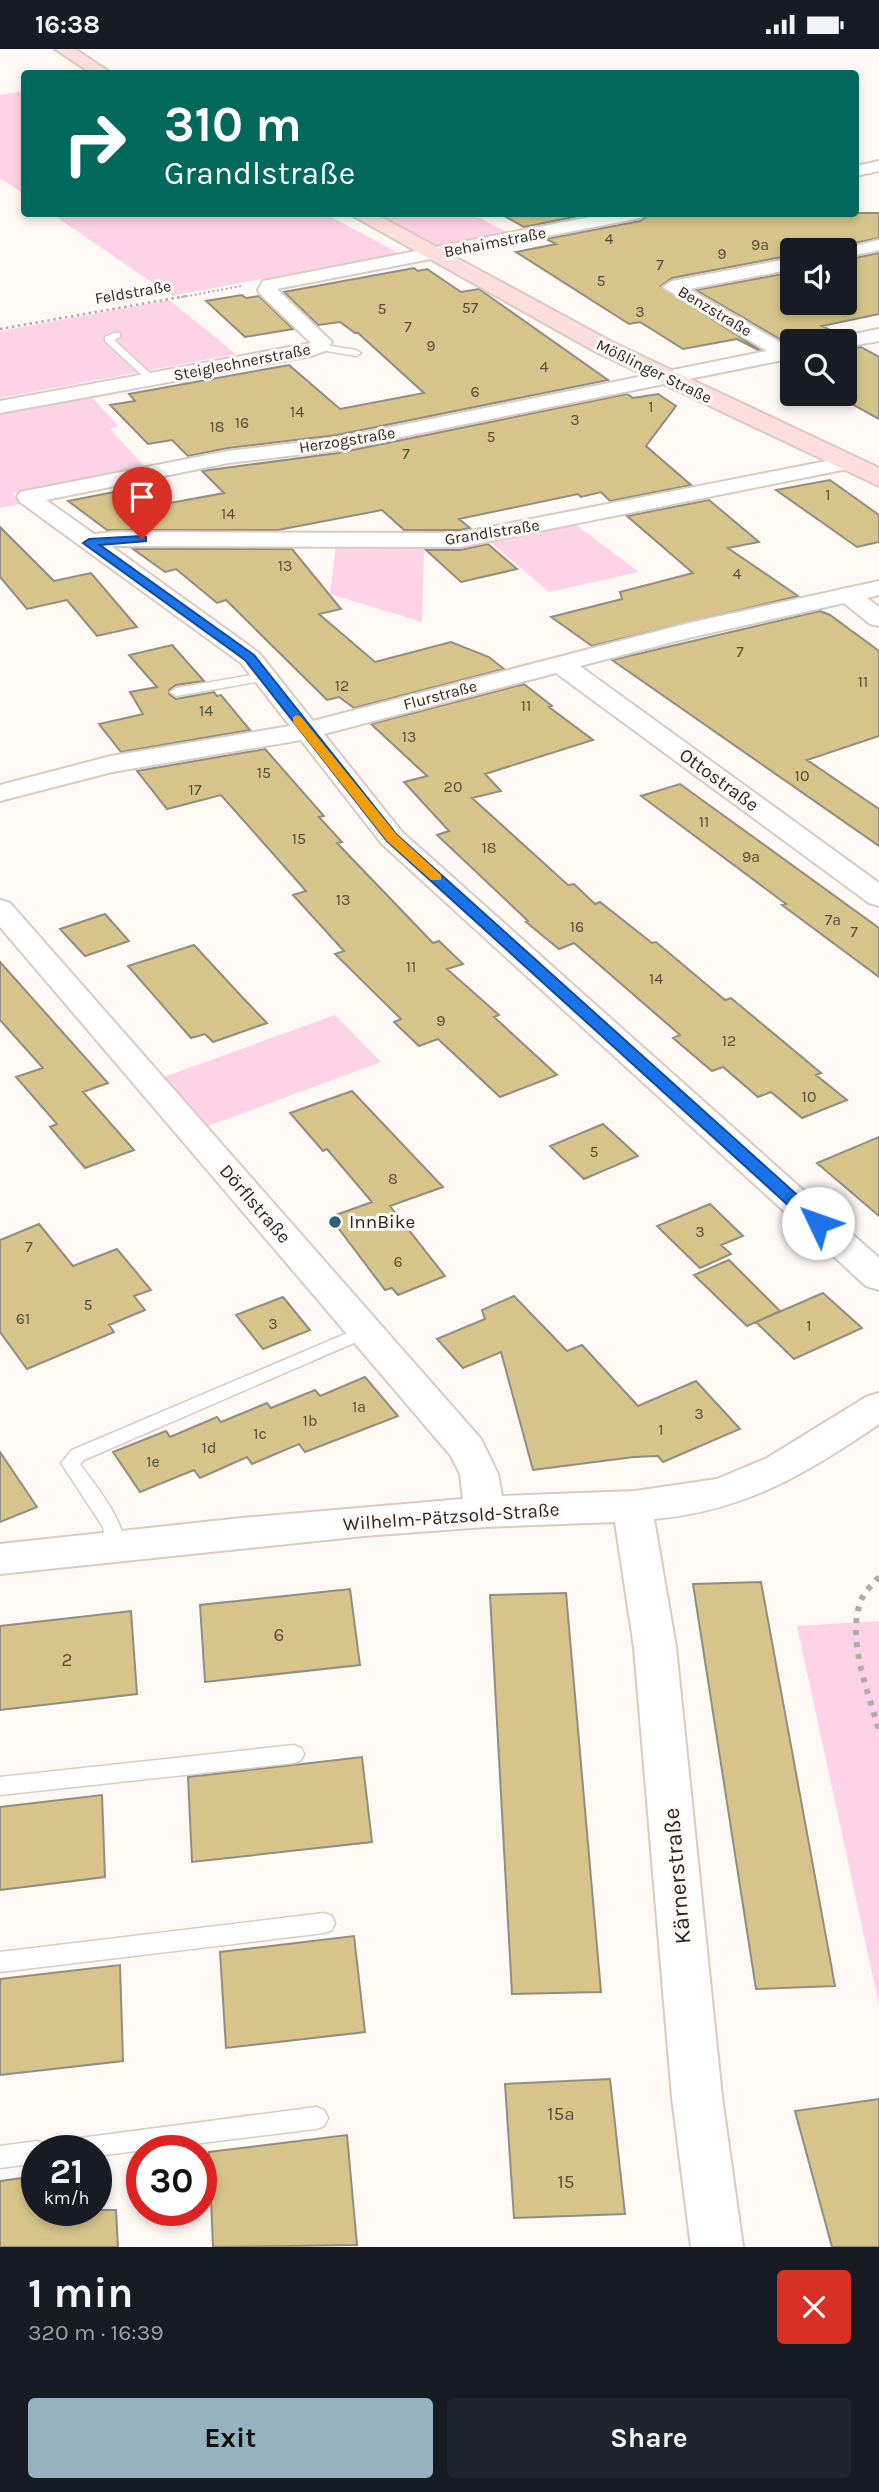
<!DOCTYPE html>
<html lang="en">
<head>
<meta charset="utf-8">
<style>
	body { margin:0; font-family:Karla,sans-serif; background:#20242c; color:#f1f3f6; height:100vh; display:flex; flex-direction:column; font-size:26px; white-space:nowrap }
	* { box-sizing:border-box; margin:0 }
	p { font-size:23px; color:#9ea1a6 }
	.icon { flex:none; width:38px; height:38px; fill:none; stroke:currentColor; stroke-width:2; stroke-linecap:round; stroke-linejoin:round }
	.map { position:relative; height:2198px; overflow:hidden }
	.side { display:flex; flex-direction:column; background:#171b24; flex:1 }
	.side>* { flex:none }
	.top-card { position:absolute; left:21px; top:21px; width:838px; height:147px; border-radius:7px; box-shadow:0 4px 10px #0003; background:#00695c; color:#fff; overflow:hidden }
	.fabs { position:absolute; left:780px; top:189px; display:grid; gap:14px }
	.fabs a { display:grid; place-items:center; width:77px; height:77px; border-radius:7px; background:#171b24; box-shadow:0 4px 10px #0003; font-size:35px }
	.speed { position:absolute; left:21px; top:2086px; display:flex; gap:14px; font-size:35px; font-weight:700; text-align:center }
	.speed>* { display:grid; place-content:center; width:91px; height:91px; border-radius:50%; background:#171b24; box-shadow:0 4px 10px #0003; line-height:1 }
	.speed small { font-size:18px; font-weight:400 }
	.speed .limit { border:10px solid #d22; background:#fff; color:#111 }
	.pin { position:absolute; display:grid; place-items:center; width:60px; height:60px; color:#fff; margin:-72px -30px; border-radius:50% 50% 50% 0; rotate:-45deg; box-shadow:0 0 7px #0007 }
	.pin .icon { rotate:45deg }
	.me { position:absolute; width:77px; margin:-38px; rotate:312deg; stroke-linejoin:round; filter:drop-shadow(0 0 5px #0008) }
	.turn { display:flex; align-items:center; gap:24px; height:147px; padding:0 28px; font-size:32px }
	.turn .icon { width:91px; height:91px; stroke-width:2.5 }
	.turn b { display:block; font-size:49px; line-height:60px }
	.round { display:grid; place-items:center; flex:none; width:74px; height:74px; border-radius:7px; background:#20242c }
	.summary { display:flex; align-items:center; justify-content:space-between; height:119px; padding:0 28px }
	h1 { font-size:42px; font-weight:700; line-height:52px }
	.cta { display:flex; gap:14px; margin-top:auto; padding:14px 28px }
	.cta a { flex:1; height:80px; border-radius:7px; background:#97b2bf; color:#111; font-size:28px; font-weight:700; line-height:80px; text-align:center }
	.cta a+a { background:#20242c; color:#f1f3f6 }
	.status { display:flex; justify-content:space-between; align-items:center; height:49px; padding:0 35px; background:#171b24; direction:ltr }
	.status svg { height:19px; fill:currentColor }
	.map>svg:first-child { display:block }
	.green { fill:#fed3e7 }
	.building { fill:#d6c48a; stroke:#928d80; stroke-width:2 }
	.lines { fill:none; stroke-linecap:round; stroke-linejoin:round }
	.lane-casing { stroke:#d9cbc1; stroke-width:3 }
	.street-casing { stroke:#d9cbc1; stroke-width:4 }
	.secondary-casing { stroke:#d9cbc1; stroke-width:4 }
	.path-far2 { stroke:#b1aca8; stroke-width:2; stroke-dasharray:2 2.5; stroke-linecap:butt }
	.path-far1 { stroke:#b1aca8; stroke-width:2.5; stroke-dasharray:2.5 3.5; stroke-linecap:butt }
	.path { stroke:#b1aca8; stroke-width:6; stroke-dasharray:5 7; stroke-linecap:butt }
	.lane { fill:#fff; fill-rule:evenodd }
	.street { fill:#fff; fill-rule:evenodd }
	.secondary { fill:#fededc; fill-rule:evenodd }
	.route { fill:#1a73e8; stroke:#114b97; stroke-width:2 }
	.slow { fill:#f59e0b }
	.poi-dot { fill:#29637c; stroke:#fef9f5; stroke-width:2.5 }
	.labels { text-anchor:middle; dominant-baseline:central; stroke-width:6; stroke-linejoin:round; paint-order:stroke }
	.number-label { font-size:16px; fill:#564e3c }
	.far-street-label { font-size:16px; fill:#2b2622; stroke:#fef9f5 }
	.street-label { font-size:19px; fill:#2b2622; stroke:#fef9f5 }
	.poi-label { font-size:19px; fill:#2b2622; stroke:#fef9f5; text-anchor:start }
	.near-number-label { font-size:19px; fill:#564e3c }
	.near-street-label { font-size:23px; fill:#2b2622; stroke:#fef9f5 }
</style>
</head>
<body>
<div class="status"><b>16:38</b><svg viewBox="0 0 49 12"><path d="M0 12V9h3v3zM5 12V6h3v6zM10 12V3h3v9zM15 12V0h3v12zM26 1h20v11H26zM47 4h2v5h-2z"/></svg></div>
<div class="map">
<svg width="879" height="2198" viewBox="0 0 879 2198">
	<rect width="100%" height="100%" fill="#fef9f5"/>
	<path class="green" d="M24,42V145L0,129V46Z
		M52,165H326L398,204L172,247Z
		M374,165H471L511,185L437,199Z
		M169,251L236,305L0,349V282Z
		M92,348L118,377L110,380L144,417L12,444L20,455L0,459V365Z
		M575,475L639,523L549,543L489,492Z
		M336,497L424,498L422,573L330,545Z
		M335,966L381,1013L208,1077L164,1028Z
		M879,1572V1956L797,1577Z"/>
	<path class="building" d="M499,164H594L524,178Z
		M651,164H879V189L836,198L834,201H793V206L672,229L661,237L760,301H758L737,290L683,300L640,273L629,275L516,203L556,195L546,190L640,172Z
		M879,204V265L822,277L838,285L832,292H793L788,295L696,241L793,223V254H845V211Z
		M414,219L418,222L427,220L461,243L479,240L608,331L337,386L228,399L188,407L172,391L148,395L110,356L135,352L129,345L289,316L340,360L424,344L358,284H355L340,273L318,276L284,243Z
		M242,246L246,249L259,247L293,280L245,288L206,252Z
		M861,298L879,308V370L834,345H845V301Z
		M627,345L633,349L658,345L676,357L646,397L691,436L610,452L601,443L581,448L578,445L459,470L470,479L460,481H404L382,461L278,481H107L68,452L124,441L143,459L224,444L202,422L338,404Z
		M830,431L879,466V493L857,498L776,441Z
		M709,451L759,493L728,499L798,547L592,597L551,568L622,550L620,543L693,524L627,467Z
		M0,478L54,532L91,524L137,578L97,587L67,551L27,560L0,528Z
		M488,495L517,520L461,533L426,501H460Z
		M133,500H292L341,560L319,565L375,613L451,593L489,608L504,620L354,659L339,648L327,651L226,551L217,554L176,520L165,523Z
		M820,562L830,566L879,602V687L807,711L879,760V797L612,611Z
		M172,596L204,632L176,636L169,641V645L176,650L214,643L217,647L221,646L250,681L121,703L99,675L143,665L130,643L157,638L129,606Z
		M524,635L552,657L549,658L593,691L485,725L501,742L472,749L568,836L574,835L595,855L600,853L652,894L656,893L725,951L731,949L821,1024L816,1026L847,1051L802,1069L771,1043L758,1048L723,1018L712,1022L673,989L680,986L574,894L559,900L526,873L528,872L437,786L449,782L404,733L427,727L371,675Z
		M265,700L324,767L319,768L342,793L337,794L433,894L439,892L463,915L447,920L499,966L494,968L557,1026L500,1048L438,990L419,997L394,973L401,970L335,905L344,902L293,846L306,842L221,746L167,760L137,722Z
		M680,735L879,879V928L782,856L786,855L641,747Z
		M105,865L129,892L85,907L60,880Z
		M194,896L243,949L267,974L213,993L205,985L191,989L128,917Z
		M0,913L108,1034L83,1043L134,1101L85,1119L50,1078L57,1075L16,1028L43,1019L0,971Z
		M352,1042L443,1138L390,1157L445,1227L398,1246L392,1239L385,1241L330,1168L372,1153L327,1100L323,1102L290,1064Z
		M603,1075L638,1107L584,1130L550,1097Z
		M879,1088V1167L817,1114Z
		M710,1155L743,1187L721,1196L731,1205L700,1219L657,1177Z
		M39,1175L73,1217L117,1200L151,1241L134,1247L145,1261L109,1276L114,1283L27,1320L0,1283V1191Z
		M729,1211L780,1262L747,1277L694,1226Z
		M823,1244L862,1279L794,1310L756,1273Z
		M514,1247L567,1302L582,1296L638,1357L696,1332L740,1380L663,1413L658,1407L634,1408L533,1421L501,1303L463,1319L437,1290L485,1270L482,1261Z
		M283,1248L310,1281L263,1300L236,1266Z
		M365,1328L398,1367L305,1403L299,1395L252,1415L247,1408L200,1429L194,1421L140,1443L113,1403L166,1382L170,1388L217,1368L221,1373L267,1354L271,1359L315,1341L320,1347Z
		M0,1403L37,1458L0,1473Z
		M761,1533L835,1937L756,1940L693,1535Z
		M350,1540L360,1616L205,1633L200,1556Z
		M566,1544L601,1943L512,1945L490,1546Z
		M131,1562L137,1645L0,1661V1577Z
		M362,1708L372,1793L192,1813L188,1728Z
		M102,1746L105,1828L0,1841V1758Z
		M354,1887L365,1983L226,1999L220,1903Z
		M120,1916L123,2012L0,2026V1930Z
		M610,2030L625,2165L514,2169L505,2035Z
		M879,2050V2198H832L795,2062Z
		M347,2086L357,2196L213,2198L209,2103Z
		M37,2127V2161H116L118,2198H0V2132Z"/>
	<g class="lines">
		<defs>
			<path id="lane" d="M114,284H120V288L114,291L154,328V332H148L105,292V288Z
				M318,295L356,301L361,304L356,307L315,300V296Z
				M264,624L268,625V631L176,647L170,643L176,639Z
				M364,1277L370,1279L373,1283L370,1287L84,1411L80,1415C93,1434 133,1480 121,1502L114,1504L107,1502L103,1478L61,1414L72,1401Z
				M294,1696L301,1699L304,1705L301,1711L294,1714L0,1746V1728Z
				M324,1864L332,1867L335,1874L332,1881L324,1884L0,1923V1903Z
				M316,2058L324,2061L328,2069L324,2077L316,2080L96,2107V2102H37V2114L0,2119V2097L37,2092L42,2094Z"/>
			<path id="street" d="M879,112V122L856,127V117Z
				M610,164H648L640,169L277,240L332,293L325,302L311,307L0,364V352L311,294L260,245L258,241L263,232Z
				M879,191V201L845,208V201H837Z
				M793,209V220L689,240L788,298L793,297V309L337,401L228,414L46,451L94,485L115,483L460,484L847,408L855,409L858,414L855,419L847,420L460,498L111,497L259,604L313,672L689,574L879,532V546L867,549L879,558V577L870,575L844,554L692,588L580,617L879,834V857L869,854L556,624L324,685L402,783L879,1209V1241L866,1237L382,795L301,691L112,723L0,752V736L111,707L290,677L241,614L20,453L17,448L20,443L228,402L337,389L767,302L663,238L672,232Z
				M879,280V292L845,298V292H835L838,288Z
				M0,851L10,854L481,1390L498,1425L502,1447L635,1442L717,1430L767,1409L866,1348L879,1344V1375C806,1425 744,1462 654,1470L676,1598L722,2048L743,2198H691L672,2048L634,1598L615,1473L485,1478L364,1487L0,1525V1495L242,1469L463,1450L460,1425L451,1407L0,878Z"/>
			<path id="secondary" d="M55,0H75L111,24H91Z
				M348,164H374L612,293L879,419V437L596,303Z"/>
		</defs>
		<use href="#lane" class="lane-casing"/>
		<use href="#street" class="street-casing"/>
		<use href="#secondary" class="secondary-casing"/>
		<path class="path-far2" d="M177,249L241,237"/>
		<path class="path-far1" d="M0,280L186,247"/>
		<path class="path" d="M879,1528C872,1536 863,1544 860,1554C847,1594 869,1644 879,1682"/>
		<use href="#lane" class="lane"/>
		<use href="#street" class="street"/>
		<use href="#secondary" class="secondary"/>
	</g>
	<path class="route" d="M142,487L146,488V492L100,496L254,606L397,786L824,1170L826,1174L824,1178H812L387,792L245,611L83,494L89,490Z"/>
	<path class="slow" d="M297,666L301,668L397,786L441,826V831H431L387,792L293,673V668Z"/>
	<circle class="poi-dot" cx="335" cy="1173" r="7"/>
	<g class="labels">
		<g class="number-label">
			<text x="609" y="189">4</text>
			<text x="760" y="195">9a</text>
			<text x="722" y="204">9</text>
			<text x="660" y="215">7</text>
			<text x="601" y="231">5</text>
			<text x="470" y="258">57</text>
			<text x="382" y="259">5</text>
			<text x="640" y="262">3</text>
			<text x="408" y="277">7</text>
			<text x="431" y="296">9</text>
			<text x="544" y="317">4</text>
			<text x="475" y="342">6</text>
			<text x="651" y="357">1</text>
			<text x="297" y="362">14</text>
			<text x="575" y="370">3</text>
			<text x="242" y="373">16</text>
			<text x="217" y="377">18</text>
			<text x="491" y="387">5</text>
			<text x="406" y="404">7</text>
			<text x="828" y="445">1</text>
			<text x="228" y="464">14</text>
			<text x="285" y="516">13</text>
			<text x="737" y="524">4</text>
			<text x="740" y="602">7</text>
			<text x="863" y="632">11</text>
			<text x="342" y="636">12</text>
			<text x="526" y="656">11</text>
			<text x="206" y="661">14</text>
			<text x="409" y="687">13</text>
			<text x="264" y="723">15</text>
			<text x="802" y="726">10</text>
			<text x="453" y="737">20</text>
			<text x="195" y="740">17</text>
			<text x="704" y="772">11</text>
			<text x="299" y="789">15</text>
			<text x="489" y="798">18</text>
			<text x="751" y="807">9a</text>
			<text x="343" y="850">13</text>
			<text x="833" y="870">7a</text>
			<text x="577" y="877">16</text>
			<text x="854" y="882">7</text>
			<text x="411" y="917">11</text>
			<text x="656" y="929">14</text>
			<text x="441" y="971">9</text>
			<text x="729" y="991">12</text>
			<text x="809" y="1047">10</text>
			<text x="594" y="1102">5</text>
			<text x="393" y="1129">8</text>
			<text x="700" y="1182">3</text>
			<text x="29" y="1197">7</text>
			<text x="398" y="1212">6</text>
			<text x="88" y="1255">5</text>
			<text x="23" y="1269">61</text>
			<text x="273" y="1274">3</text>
			<text x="809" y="1276">1</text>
			<text x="359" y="1357">1a</text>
			<text x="699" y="1364">3</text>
			<text x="310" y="1371">1b</text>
			<text x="661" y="1380">1</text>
			<text x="260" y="1384">1c</text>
			<text x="209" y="1398">1d</text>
			<text x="153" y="1412">1e</text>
		</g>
		<g class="far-street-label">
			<text transform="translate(495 193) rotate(-11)">Behaimstraße</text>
			<text transform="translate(133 243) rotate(-10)">Feldstraße</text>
			<text transform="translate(715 262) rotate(31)">Benzstraße</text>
			<text transform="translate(242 313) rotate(-11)">Steiglechnerstraße</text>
			<text transform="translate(654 322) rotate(26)">Mößlinger Straße</text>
			<text transform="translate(347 391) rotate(-9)">Herzogstraße</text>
			<text transform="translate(492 483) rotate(-9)">Grandlstraße</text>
			<text transform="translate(440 646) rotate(-15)">Flurstraße</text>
		</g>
		<g class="street-label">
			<text transform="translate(719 731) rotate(36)">Ottostraße</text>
			<text transform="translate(255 1155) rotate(49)">Dörflstraße</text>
			<text transform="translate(451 1468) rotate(-4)">Wilhelm-Pätzsold-Straße</text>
		</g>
		<g class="poi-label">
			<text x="349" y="1173">InnBike</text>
		</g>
		<g class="near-number-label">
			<text x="279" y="1586">6</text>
			<text x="67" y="1611">2</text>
			<text x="561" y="2065">15a</text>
			<text x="566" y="2133">15</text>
		</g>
		<g class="near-street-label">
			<text transform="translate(677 1827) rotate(-95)">Kärnerstraße</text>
		</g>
	</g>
</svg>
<div class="fabs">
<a><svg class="icon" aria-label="sound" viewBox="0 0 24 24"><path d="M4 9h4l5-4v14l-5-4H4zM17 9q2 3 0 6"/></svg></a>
<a><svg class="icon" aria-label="search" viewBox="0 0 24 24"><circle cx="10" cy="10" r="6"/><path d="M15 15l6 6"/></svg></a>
</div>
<div class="speed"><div>21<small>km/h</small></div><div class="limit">30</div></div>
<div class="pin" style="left:142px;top:490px;background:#d93025"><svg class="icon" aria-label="arrive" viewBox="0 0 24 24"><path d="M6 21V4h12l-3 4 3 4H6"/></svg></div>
<svg class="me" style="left:818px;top:1174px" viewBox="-20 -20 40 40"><circle r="19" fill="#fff"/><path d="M0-13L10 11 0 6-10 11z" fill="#1a73e8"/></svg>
<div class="top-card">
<div class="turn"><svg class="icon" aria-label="right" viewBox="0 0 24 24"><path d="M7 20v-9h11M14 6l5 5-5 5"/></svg><div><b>310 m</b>Grandlstraße</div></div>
</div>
</div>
<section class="side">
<div class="summary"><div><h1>1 min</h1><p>320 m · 16:39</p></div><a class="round" style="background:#d93025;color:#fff"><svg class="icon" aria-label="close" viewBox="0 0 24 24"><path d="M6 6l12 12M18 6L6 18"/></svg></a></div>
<div class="cta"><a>Exit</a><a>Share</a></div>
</section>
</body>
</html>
